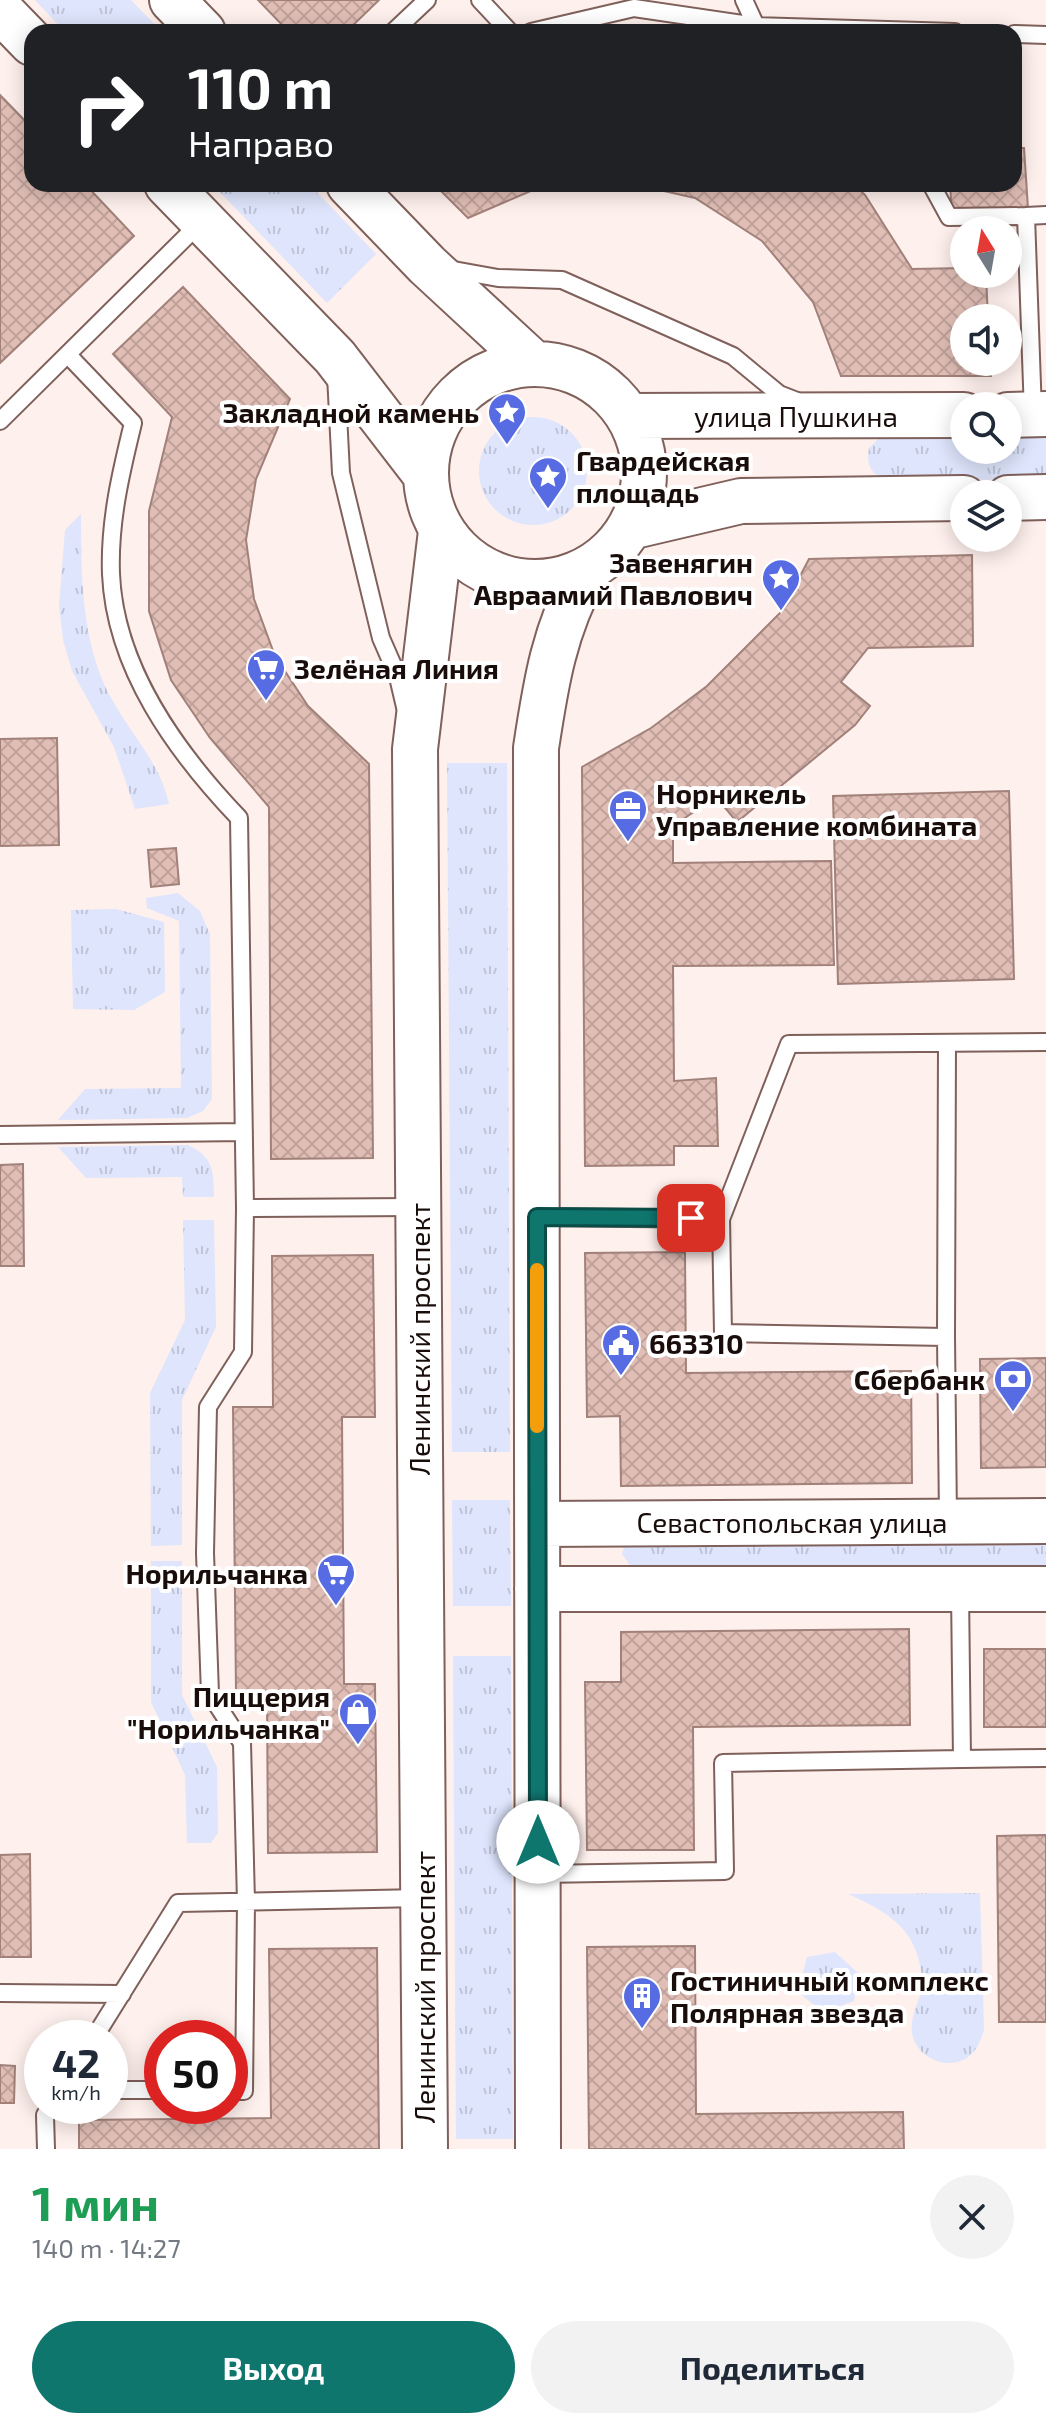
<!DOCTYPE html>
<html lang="ru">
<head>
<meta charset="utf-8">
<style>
	body { margin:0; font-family:"Exo 2",sans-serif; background:#f2f2f3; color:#1f2937; height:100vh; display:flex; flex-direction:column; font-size:30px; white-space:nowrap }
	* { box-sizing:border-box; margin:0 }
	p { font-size:26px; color:#747a83 }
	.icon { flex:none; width:44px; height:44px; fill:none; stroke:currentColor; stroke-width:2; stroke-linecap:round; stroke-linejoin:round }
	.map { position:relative; height:2149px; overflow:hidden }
	.drawer { display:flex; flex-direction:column; background:#fff; flex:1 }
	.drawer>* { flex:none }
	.banner { position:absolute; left:24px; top:24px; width:998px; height:168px; border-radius:24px; box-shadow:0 4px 20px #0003; background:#202124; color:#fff; overflow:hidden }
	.needle { width:52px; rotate:349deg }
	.fabs { position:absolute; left:950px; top:216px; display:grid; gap:16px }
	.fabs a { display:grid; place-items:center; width:72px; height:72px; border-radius:50%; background:#fff; box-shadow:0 4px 20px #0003; font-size:40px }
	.speed { position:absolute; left:24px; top:2020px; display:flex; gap:16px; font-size:40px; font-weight:700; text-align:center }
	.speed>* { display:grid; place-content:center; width:104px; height:104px; border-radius:50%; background:#fff; box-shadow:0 4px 20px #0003; line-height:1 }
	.speed small { font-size:20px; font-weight:400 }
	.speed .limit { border:12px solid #d22; background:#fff; color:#111 }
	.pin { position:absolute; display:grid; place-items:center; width:68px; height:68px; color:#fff; margin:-34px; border-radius:16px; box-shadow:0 4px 12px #0006 }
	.me { position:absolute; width:88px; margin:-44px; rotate:0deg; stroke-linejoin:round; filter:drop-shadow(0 0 6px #0008) }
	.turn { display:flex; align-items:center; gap:28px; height:168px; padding:0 32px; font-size:36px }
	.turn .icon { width:104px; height:104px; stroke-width:2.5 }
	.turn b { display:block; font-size:56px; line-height:68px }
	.round { display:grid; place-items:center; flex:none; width:84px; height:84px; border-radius:42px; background:#f2f2f3 }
	.headline { display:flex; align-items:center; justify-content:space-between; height:136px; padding:0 32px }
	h1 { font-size:48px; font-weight:700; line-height:60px; color:#1e9e55 }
	.button { display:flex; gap:16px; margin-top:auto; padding:16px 32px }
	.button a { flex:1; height:92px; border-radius:48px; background:#0f766e; color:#fff; font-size:32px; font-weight:700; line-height:92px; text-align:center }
	.button a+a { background:#f2f2f3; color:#1f2937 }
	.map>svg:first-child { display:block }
	.grass { fill:url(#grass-tufts) }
	.building { fill:url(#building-cross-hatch); stroke:#a1817a; stroke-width:2 }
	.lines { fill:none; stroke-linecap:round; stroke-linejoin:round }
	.lane-casing { stroke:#7f605a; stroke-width:20 }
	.secondary-casing { stroke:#7f605a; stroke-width:48 }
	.lane { stroke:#fff; stroke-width:16 }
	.secondary { stroke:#fff; stroke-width:44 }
	.route-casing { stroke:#0a4d48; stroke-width:20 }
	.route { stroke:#0f766e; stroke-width:14 }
	.slow { stroke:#f59e0b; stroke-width:14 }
	.labels { text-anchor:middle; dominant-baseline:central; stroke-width:8; stroke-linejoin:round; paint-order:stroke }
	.poi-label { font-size:28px; font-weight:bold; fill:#190d0b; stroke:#fff; text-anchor:end }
	.street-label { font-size:28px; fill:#190d0b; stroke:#fff }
</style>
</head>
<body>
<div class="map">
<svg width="1046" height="2149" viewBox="0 0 1046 2149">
	<defs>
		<pattern id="grass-tufts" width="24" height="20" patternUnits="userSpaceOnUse" patternTransform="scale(2)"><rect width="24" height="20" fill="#dee5fc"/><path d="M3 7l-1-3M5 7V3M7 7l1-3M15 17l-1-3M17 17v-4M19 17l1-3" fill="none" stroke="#bec3d7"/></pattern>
		<pattern id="building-cross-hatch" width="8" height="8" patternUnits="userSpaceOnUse" patternTransform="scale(2)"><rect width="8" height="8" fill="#e0beb6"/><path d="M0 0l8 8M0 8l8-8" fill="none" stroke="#c0a29b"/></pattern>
	</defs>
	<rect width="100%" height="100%" fill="#fef0ec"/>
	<path class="grass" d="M35,0H131L162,32H65Z
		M212,184H309L376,254L327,303Z
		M479 471a54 54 0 1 1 108 0a54 54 0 1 1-108 0Z
		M1008,432H1046V479L891,481C873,478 865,466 869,448L882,435L964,433V450H1008Z
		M81,514C81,573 81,642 110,696C130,734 160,762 169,804L135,809L114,747L72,671L63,640L59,605L65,530Z
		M447,763H507L510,1452H452Z
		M178,893L200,911L210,934L212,1099L203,1111L187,1118L58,1120L85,1089L181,1088L179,921L147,908L146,898Z
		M116,909L164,922L165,992L134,1010L73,1009L71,910Z
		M188,1145C213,1157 214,1170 214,1197H183L182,1177L86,1178L58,1147Z
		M183,1220H214L216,1327L182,1400V1545L151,1546L150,1393L185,1320Z
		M452,1500H510L511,1606H453Z
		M1046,1539V1569L631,1567L622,1554L625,1543Z
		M151,1561H182V1695L217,1767L218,1833L211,1843H187L185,1775L151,1702Z
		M453,1656H511L513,2139H456Z
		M980,1893L984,2030C980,2042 976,2054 963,2060C945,2069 918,2057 913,2037C908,2020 918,2005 922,1989C924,1981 921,1973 920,1965C913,1926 882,1909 848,1894Z
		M835,1952L858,1973L854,2001L823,2012L798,1992L807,1957Z"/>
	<path class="building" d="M258,0H379L346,32H289Z
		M0,95L32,128V184H85L134,236L0,363Z
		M1014,148H1024L1028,208L952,213L950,184H1014Z
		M434,184H579L540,187L468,218Z
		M633,184H853L865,195L912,269L964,268V274H986L988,318H964V362H990L991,376H841L813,302L762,241L695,198Z
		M183,287L290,399L256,479L246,540L254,599L275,656L308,706L369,764L373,1158L271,1159L269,807L210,738L171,680L149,611V511L172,417L113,354Z
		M972,555L973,646L868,648L841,682L870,706L855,725L737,822L716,797L673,826V863L831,861L834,965L673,966L674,1081L716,1078L718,1146H674V1165L585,1166L582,767L651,728L707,686L781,612L809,559Z
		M57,738L59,845L0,846V739Z
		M1009,791L1014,979L838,984L833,796Z
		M176,848L179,884L151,887L148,850Z
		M23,1164L24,1266H0V1165Z
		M685,1252L686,1373L911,1371L912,1483L621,1486L620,1416L587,1417L585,1253Z
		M373,1255L375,1417H342L344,1684H375L377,1852L268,1853L267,1692H236L233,1407H273L272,1256Z
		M1046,1358V1467L981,1468L980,1359Z
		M909,1629L910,1725L693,1727L694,1850H587L585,1682H621V1632Z
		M984,1649H1046V1727H984Z
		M1046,1835V2022H999L997,1836Z
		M30,1854L31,1957H0V1855Z
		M695,1946L696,2114L903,2112L904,2149H589L587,1947Z
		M377,1948L379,2149H79V2120L271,2118L269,1949Z
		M0,2065L15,2066L14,2103H0Z"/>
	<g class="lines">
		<defs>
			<path id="lane" d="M480,0L510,32
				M744,0L756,26L955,32
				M393,32L427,0
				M531,32L634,8L756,26L768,32
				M1014,34L1046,35
				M931,184L949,217L1026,216L1033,413
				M1026,216L1046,215
				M448,269L498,278L562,280L733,356L779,394L797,401
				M69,356L133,423C121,472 109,522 111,574C115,668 176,752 239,818L245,1208L243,1352L208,1407L205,1553L210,1694L242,1743L246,1902L244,2091H230
				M336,375L341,473L381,638L398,677L405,707
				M0,421L200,223
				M0,1135L244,1132
				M245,1208L415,1207
				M539,1217L721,1219L789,1044L1046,1042
				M721,1219L723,1333L946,1337L948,1520
				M946,1337L947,1043
				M962,1759L1046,1758
				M540,1874L725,1871L723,1763L962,1759L960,1591
				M0,1993L122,1994
				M94,2038L178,1903L421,1898
				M110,2090H162
				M46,2149L45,2115L51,2106"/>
			<path id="secondary" d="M172,0L203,32
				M0,10L32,43
				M167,184L335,357L425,474
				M349,184L427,265L533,363
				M426 473a109 109 0 1 1 218 0a109 109 0 1 1-218 0Z
				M1008,415L1046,414
				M629,416L964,415
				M1008,498L1046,497
				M630,527L741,501L964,498
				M537,1524L1046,1521
				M537,1589H1046
				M425,2149L415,749L441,531
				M538,2149L536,748C546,682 554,630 587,570"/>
		</defs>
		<use href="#lane" class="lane-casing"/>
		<use href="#secondary" class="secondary-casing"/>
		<use href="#lane" class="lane"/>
		<use href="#secondary" class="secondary"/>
	</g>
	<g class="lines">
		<defs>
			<path id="route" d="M538,1842L537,1217L691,1218"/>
		</defs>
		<use href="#route" class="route-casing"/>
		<use href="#route" class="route"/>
		<path class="slow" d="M537,1270V1426"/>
	</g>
	<defs>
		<symbol id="sight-pin" viewBox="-11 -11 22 30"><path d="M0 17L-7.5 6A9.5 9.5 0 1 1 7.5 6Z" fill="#576ce2" stroke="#fff"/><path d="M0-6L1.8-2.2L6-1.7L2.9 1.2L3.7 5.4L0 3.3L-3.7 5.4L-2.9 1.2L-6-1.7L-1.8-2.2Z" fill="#fff"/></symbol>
		<symbol id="supermarket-pin" viewBox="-11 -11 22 30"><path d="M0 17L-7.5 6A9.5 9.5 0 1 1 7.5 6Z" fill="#576ce2" stroke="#fff"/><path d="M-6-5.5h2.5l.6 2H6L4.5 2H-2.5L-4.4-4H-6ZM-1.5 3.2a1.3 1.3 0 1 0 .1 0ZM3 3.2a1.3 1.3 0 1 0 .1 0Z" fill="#fff"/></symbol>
		<symbol id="office-pin" viewBox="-11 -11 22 30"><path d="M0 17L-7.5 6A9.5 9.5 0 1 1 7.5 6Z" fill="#576ce2" stroke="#fff"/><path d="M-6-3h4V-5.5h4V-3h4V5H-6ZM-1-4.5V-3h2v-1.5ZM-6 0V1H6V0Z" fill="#fff"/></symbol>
		<symbol id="civic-pin" viewBox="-11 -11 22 30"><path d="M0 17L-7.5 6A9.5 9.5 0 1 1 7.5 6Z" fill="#576ce2" stroke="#fff"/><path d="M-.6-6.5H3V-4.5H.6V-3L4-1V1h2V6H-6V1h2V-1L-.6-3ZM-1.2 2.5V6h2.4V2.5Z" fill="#fff"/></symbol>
		<symbol id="bank-pin" viewBox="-11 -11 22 30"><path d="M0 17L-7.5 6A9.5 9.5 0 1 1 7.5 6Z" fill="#576ce2" stroke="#fff"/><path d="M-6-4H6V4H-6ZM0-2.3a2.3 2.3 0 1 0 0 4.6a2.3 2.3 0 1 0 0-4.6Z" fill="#fff"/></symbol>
		<symbol id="shop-pin" viewBox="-11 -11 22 30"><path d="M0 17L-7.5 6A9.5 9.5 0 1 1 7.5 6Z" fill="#576ce2" stroke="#fff"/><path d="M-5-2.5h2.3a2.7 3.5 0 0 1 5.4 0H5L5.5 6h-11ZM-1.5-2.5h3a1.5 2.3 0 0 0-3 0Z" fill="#fff"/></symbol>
		<symbol id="building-pin" viewBox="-11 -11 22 30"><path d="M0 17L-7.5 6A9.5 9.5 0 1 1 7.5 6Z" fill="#576ce2" stroke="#fff"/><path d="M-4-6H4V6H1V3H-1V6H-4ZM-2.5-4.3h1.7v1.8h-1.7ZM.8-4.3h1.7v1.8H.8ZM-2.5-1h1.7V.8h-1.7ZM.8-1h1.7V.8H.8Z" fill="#fff"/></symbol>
	</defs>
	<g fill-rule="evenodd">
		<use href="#sight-pin" x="485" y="390" width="44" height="60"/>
		<use href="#sight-pin" x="526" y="454" width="44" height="60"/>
		<use href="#sight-pin" x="759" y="556" width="44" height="60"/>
		<use href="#supermarket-pin" x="244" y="646" width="44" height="60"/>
		<use href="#office-pin" x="606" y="787" width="44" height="60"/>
		<use href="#civic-pin" x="599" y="1321" width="44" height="60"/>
		<use href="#bank-pin" x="991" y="1357" width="44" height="60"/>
		<use href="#supermarket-pin" x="314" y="1551" width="44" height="60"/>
		<use href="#shop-pin" x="336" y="1690" width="44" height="60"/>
		<use href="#building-pin" x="620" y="1974" width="44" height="60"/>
	</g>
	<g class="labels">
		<g class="poi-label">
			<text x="479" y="412">Закладной камень</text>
			<text x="576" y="460" text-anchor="start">Гвардейская<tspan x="576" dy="32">площадь</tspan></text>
			<text x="753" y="562">Завенягин<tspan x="753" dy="32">Авраамий Павлович</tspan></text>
			<text x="294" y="668" text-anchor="start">Зелёная Линия</text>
			<text x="656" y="793" text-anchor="start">Норникель<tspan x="656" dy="32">Управление комбината</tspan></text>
			<text x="649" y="1343" text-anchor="start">663310</text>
			<text x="985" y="1379">Сбербанк</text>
			<text x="308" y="1573">Норильчанка</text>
			<text x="330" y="1696">Пиццерия<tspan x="330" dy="32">"Норильчанка"</tspan></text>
			<text x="670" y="1980" text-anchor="start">Гостиничный комплекс<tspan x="670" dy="32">Полярная звезда</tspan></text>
		</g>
		<g class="street-label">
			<text x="796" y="416">улица Пушкина</text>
			<text transform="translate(419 1339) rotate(-90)">Ленинский проспект</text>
			<text x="792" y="1522">Севастопольская улица</text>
			<text transform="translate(424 1987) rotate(-90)">Ленинский проспект</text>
		</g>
	</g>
</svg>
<div class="fabs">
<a><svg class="needle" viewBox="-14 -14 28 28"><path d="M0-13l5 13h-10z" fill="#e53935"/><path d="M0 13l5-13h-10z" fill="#747a83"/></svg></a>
<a><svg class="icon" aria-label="sound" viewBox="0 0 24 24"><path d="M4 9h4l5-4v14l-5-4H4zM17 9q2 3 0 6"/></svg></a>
<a><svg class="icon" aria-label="search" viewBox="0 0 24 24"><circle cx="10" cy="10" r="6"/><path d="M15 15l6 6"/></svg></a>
<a><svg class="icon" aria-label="layers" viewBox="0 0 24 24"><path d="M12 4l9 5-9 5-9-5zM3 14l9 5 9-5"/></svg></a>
</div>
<div class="speed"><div>42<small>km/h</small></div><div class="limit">50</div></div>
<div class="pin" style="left:691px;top:1218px;background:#d93025"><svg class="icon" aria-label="arrive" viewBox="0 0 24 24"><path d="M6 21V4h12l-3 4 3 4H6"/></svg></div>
<svg class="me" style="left:538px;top:1842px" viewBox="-20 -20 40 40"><circle r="19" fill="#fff"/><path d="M0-13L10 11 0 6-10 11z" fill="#0f766e"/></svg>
<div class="banner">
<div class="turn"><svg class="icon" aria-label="right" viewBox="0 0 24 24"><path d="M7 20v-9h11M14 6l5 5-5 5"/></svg><div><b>110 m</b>Направо</div></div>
</div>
</div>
<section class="drawer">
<div class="headline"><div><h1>1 мин</h1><p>140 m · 14:27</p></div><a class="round"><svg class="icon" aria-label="close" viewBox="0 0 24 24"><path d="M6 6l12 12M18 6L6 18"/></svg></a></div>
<div class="button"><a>Выход</a><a>Поделиться</a></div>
</section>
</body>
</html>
